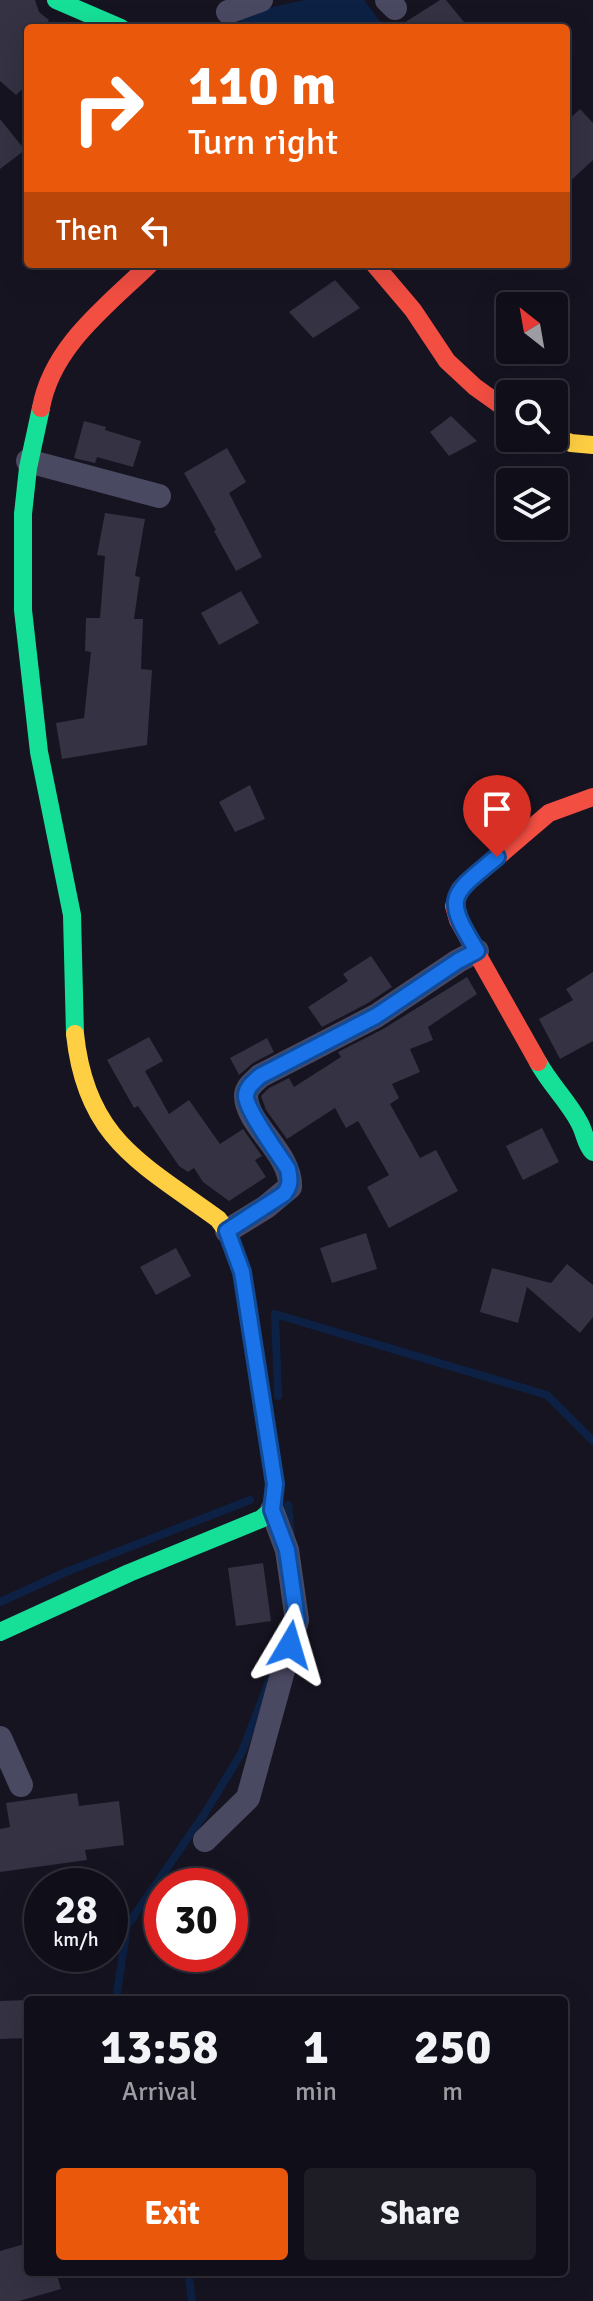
<!DOCTYPE html>
<html lang="en">
<head>
<meta charset="utf-8">
<style>
	body { margin:0; font-family:Signika,sans-serif; background:#1e1d26; color:#f1f3f6; height:100vh; display:flex; flex-direction:column; font-size:30px; white-space:nowrap }
	* { box-sizing:border-box; margin:0 }
	p { font-size:26px; color:#9c9ca2 }
	.icon { flex:none; width:44px; height:44px; fill:none; stroke:currentColor; stroke-width:2; stroke-linecap:round; stroke-linejoin:round }
	.map { position:relative; flex:1; overflow:hidden }
	.sheet { position:absolute; left:24px; top:1996px; width:544px; height:280px; display:flex; flex-direction:column; background:#100f19; border-radius:8px; box-shadow:0 8px 32px #0002,0 0 0 2px #302f38 }
	.sheet>* { flex:none }
	.top-card { position:absolute; left:24px; top:24px; width:546px; height:244px; border-radius:8px; box-shadow:0 8px 32px #0002,0 0 0 2px #302f38; background:#ea580c; color:#fff; overflow:hidden }
	.needle { width:52px; rotate:329deg }
	.controls { position:absolute; left:496px; top:292px; display:grid; gap:16px }
	.controls a { display:grid; place-items:center; width:72px; height:72px; border-radius:8px; background:#100f19; box-shadow:0 8px 32px #0002,0 0 0 2px #302f38; font-size:40px }
	.speed { position:absolute; left:24px; top:1868px; display:flex; gap:16px; font-size:40px; font-weight:700; text-align:center }
	.speed>* { display:grid; place-content:center; width:104px; height:104px; border-radius:50%; background:#100f19; box-shadow:0 8px 32px #0002,0 0 0 2px #302f38; line-height:1 }
	.speed small { font-size:20px; font-weight:400 }
	.speed .limit { border:12px solid #d22; background:#fff; color:#111 }
	.pin { position:absolute; display:grid; place-items:center; width:68px; height:68px; color:#fff; margin:-82px -34px; border-radius:50% 50% 50% 0; rotate:-45deg; box-shadow:0 0 8px #0007 }
	.pin .icon { rotate:45deg }
	.me { position:absolute; width:88px; margin:-44px; rotate:7deg; stroke-linejoin:round; filter:drop-shadow(0 0 6px #0008) }
	.turn { display:flex; align-items:center; gap:28px; height:168px; padding:0 32px; font-size:36px }
	.turn .icon { width:104px; height:104px; stroke-width:2.5 }
	.turn b { display:block; font-size:56px; line-height:68px }
	.then { display:flex; align-items:center; height:76px; padding:0 32px; background:#0003; gap:16px; font-size:30px }
	.eta { display:flex; justify-content:space-evenly; align-items:center; height:136px; text-align:center }
	.eta b { font-size:48px; font-weight:700; line-height:56px }
	.cta { display:flex; gap:16px; margin-top:auto; padding:16px 32px }
	.cta a { flex:1; height:92px; border-radius:8px; background:#ea580c; color:#fff; font-size:32px; font-weight:700; line-height:92px; text-align:center }
	.cta a+a { background:#1e1d26; color:#f1f3f6 }
	.map>svg:first-child { display:block }
	.water { fill:#0d2144 }
	.lines { fill:none; stroke-linecap:round; stroke-linejoin:round }
	.stream { stroke:#0d2144; stroke-width:8 }
	.building { fill:#343243 }
	.street { stroke:#4a4962; stroke-width:24 }
	.fast { stroke:#16e098; stroke-width:18 }
	.slow { stroke:#ffcf43; stroke-width:18 }
	.jam { stroke:#f24e42; stroke-width:18 }
	.route-casing { stroke:#114b97; stroke-width:20 }
	.route { stroke:#1a73e8; stroke-width:14 }
</style>
</head>
<body>
<div class="map">
<svg width="593" height="2301" viewBox="0 0 593 2301">
	<rect width="100%" height="100%" fill="#161421"/>
	<path class="water" d="M305,0H364L385,28H245L236,15Z"/>
	<g class="lines">
		<path class="stream" d="M278,1396L275,1314L547,1395L593,1441
			M288,1505L291,1535
			M0,1602L66,1572L250,1500
			M116,2000L127,1926L205,1813L242,1752L269,1681
			M188,2272L192,2301"/>
	</g>
	<path class="building" d="M0,0H35L39,12L49,20L45,28H28V84L16,95L0,81Z
		M440,0H446L469,28H396Z
		M580,109L593,123V160L566,185V122Z
		M0,119L25,150L0,169Z
		M335,280L360,308L313,338L289,312Z
		M451,416L477,441L449,456L430,432Z
		M84,421L106,427L105,430L141,441L133,467L97,457L95,463L74,458Z
		M227,448L246,482L229,493L262,557L236,571L214,531L216,530L184,473Z
		M105,513L145,519L135,576L140,577L134,619H143L141,669L152,670L147,745L62,759L56,723L84,718L91,652L85,651L86,618H100L105,556L97,555Z
		M241,591L259,623L219,645L201,613Z
		M250,785L265,819L235,832L219,802Z
		M371,956L392,987L368,1003L322,1027L308,1007L348,981L343,974Z
		M593,972V1041L560,1059L539,1019L573,1000L566,989Z
		M467,977L477,994L428,1027L433,1040L410,1049L420,1072L392,1084L399,1098L390,1104L420,1158L436,1150L458,1191L389,1228L367,1187L389,1175L358,1121L346,1128L335,1108L287,1139L266,1110L261,1096L269,1088L289,1078L294,1087L341,1057L338,1052L383,1029Z
		M149,1037L163,1061L145,1071L169,1114L189,1100L220,1144L243,1129L262,1156L255,1160L266,1177L229,1201L203,1182L194,1168L188,1172L179,1166L138,1106L134,1108L107,1060Z
		M267,1038L274,1052L253,1063L239,1075L230,1058Z
		M542,1128L559,1162L523,1180L506,1146Z
		M366,1233L377,1269L332,1283L320,1248Z
		M176,1248L191,1276L156,1295L140,1267Z
		M567,1264L593,1285V1317L580,1333L527,1287L518,1323L480,1312L492,1268L551,1283Z
		M263,1563L271,1621L236,1626L228,1568Z
		M77,1793L79,1806L119,1801L124,1845L85,1850L87,1860L0,1872V1829L10,1827L6,1803Z
		M28,2000V2038L0,2039V2001Z
		M28,2243V2272H56L61,2289L19,2301H0V2251Z"/>
	<g class="lines">
		<path class="street" d="M387,0L395,8
			M228,12L261,0
			M28,461L159,496
			M227,1231L266,1207L290,1187C292,1154 246,1124 246,1096C246,1087 254,1082 260,1076L376,1016L458,961L477,951
			M0,1738L21,1785
			M205,1840L248,1798L297,1620L287,1550L272,1510"/>
		<path class="fast" d="M56,0L121,28
			M41,408L28,468L23,514V610L39,752L72,915L75,1034
			M538,1062C549,1083 568,1101 579,1122C585,1132 585,1144 593,1152
			M0,1632L129,1573L261,1519L272,1510L275,1484L268,1441"/>
		<path class="slow" d="M554,436L571,443L593,445
			M75,1034C86,1139 141,1163 218,1219L227,1231L242,1272L268,1441"/>
		<path class="jam" d="M374,264L413,310L447,361L475,387L510,412
			M41,408C52,346 107,306 150,264
			M538,1062L458,920L454,906L460,889L549,813L593,797"/>
	</g>
	<g class="lines">
		<defs>
			<path id="route" d="M290,1645L297,1620L287,1550L272,1510L275,1484L242,1272L227,1231L284,1194C291,1185 290,1180 288,1169C279,1155 246,1110 246,1096C246,1087 254,1082 260,1076L376,1016L458,961L477,951C443,896 450,896 497,857"/>
		</defs>
		<use href="#route" class="route-casing"/>
		<use href="#route" class="route"/>
	</g>
</svg>
<div class="controls">
<a><svg class="needle" viewBox="-14 -14 28 28"><path d="M0-13l5 13h-10z" fill="#e53935"/><path d="M0 13l5-13h-10z" fill="#9c9ca2"/></svg></a>
<a><svg class="icon" aria-label="search" viewBox="0 0 24 24"><circle cx="10" cy="10" r="6"/><path d="M15 15l6 6"/></svg></a>
<a><svg class="icon" aria-label="layers" viewBox="0 0 24 24"><path d="M12 4l9 5-9 5-9-5zM3 14l9 5 9-5"/></svg></a>
</div>
<div class="speed"><div>28<small>km/h</small></div><div class="limit">30</div></div>
<div class="pin" style="left:497px;top:857px;background:#d93025"><svg class="icon" aria-label="arrive" viewBox="0 0 24 24"><path d="M6 21V4h12l-3 4 3 4H6"/></svg></div>
<svg class="me" style="left:290px;top:1645px" viewBox="-20 -20 40 40"><path d="M0-17L14 15 0 8-14 15z" fill="#1a73e8" stroke="#fff" stroke-width="4"/></svg>
<div class="top-card">
<div class="turn"><svg class="icon" aria-label="right" viewBox="0 0 24 24"><path d="M7 20v-9h11M14 6l5 5-5 5"/></svg><div><b>110 m</b>Turn right</div></div>
<div class="then">Then<svg class="icon" aria-label="left" viewBox="0 0 24 24"><path d="M17 20v-9H6M10 6l-5 5 5 5"/></svg></div>
</div>
<section class="sheet">
<div class="eta">
<div><b>13:58</b><p>Arrival</p></div>
<div><b>1</b><p>min</p></div>
<div><b>250</b><p>m</p></div>
</div>
<div class="cta"><a>Exit</a><a>Share</a></div>
</section>
</div>
</body>
</html>
